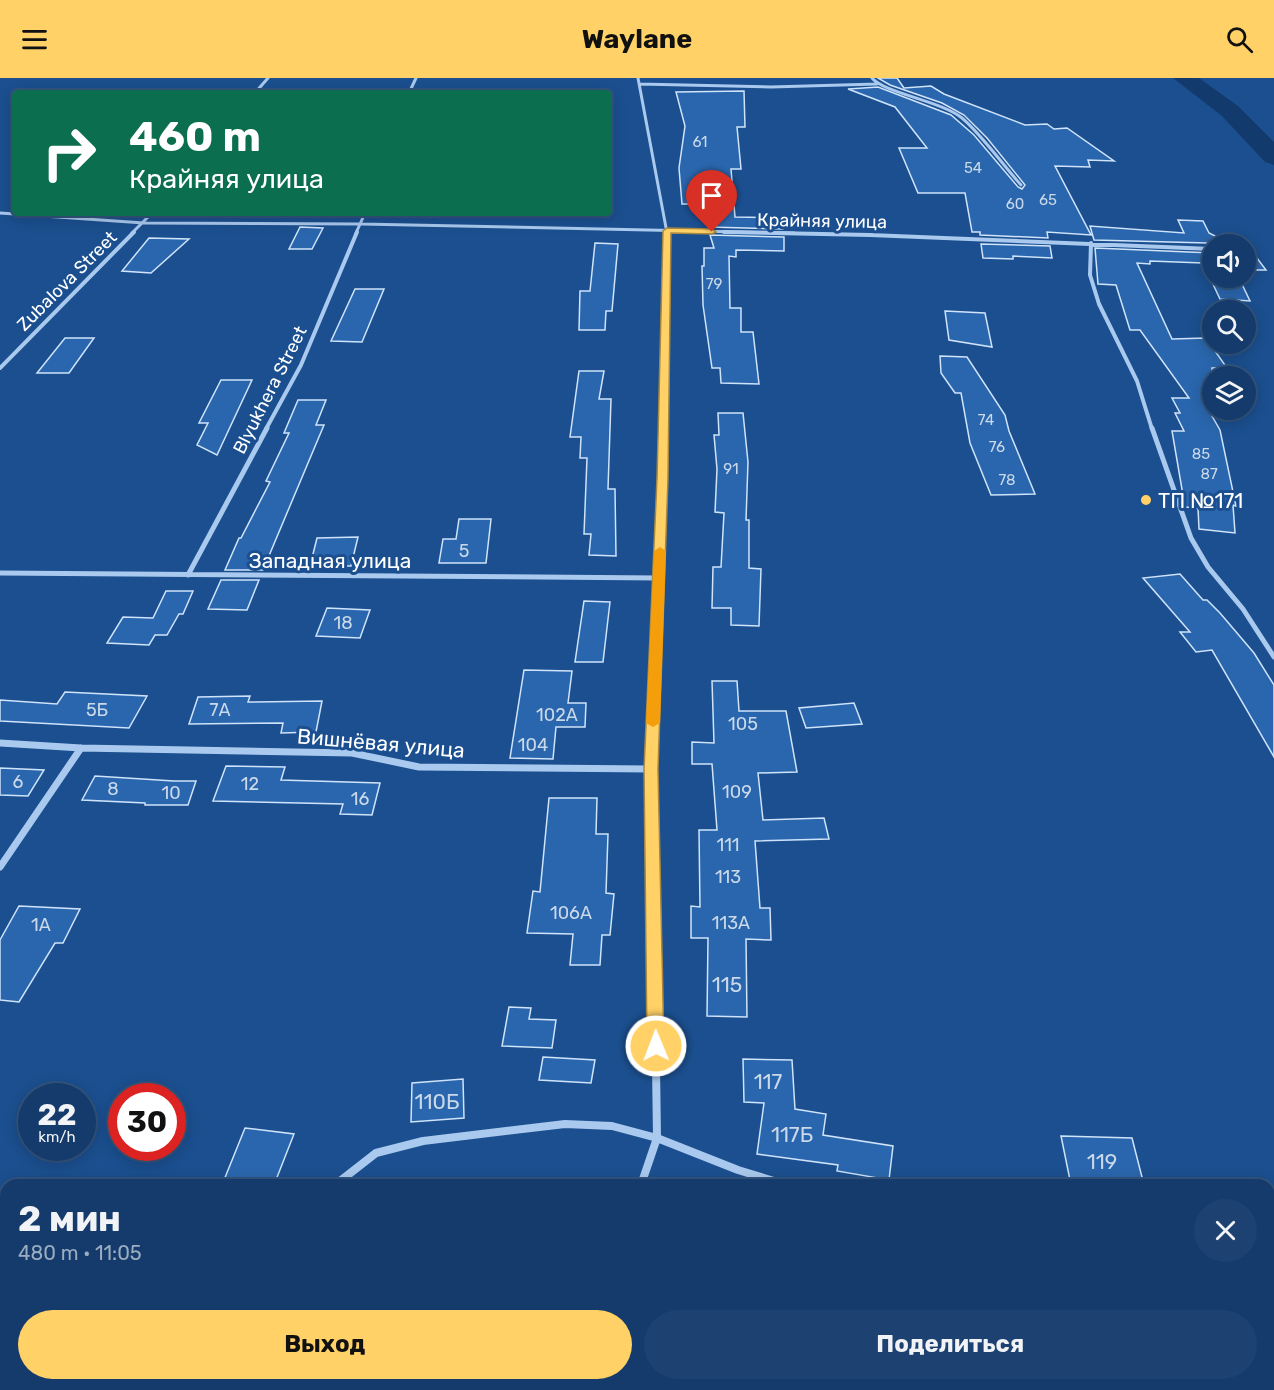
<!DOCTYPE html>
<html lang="ru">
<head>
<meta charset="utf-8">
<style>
	body { margin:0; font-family:Rubik,sans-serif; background:#1d4271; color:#f1f3f6; height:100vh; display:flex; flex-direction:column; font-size:22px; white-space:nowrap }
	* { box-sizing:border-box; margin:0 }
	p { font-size:20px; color:#9dadc1 }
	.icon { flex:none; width:33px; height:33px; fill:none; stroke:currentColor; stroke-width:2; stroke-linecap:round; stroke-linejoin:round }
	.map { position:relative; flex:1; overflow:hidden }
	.side { position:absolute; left:0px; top:1101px; width:1275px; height:212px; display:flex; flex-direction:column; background:#143b6b; border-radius:18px 18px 0 0; box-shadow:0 3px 15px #0003,0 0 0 2px #33557e }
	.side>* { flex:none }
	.hud { position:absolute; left:12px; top:12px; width:600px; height:126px; border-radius:6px; box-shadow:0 3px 15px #0003,0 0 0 2px #33557e; background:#0b6e4f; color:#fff; overflow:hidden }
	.tools { position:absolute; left:1202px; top:156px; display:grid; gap:12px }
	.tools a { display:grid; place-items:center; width:54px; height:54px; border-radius:50%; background:#143b6b; box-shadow:0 3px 15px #0003,0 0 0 2px #33557e; font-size:30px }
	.speed { position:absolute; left:18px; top:1005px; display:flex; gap:12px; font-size:30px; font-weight:700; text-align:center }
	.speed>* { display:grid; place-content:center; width:78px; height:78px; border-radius:50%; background:#143b6b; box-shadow:0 3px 15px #0003,0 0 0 2px #33557e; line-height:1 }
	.speed small { font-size:15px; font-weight:400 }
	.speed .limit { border:9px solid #d22; background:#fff; color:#111 }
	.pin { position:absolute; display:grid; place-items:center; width:51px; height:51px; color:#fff; margin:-62px -26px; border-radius:50% 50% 50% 0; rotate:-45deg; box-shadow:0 0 6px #0007 }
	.pin .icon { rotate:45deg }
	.me { position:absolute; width:66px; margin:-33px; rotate:359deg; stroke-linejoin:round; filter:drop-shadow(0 0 4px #0008) }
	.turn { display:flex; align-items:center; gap:21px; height:126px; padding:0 18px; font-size:27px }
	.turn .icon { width:78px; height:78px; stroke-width:2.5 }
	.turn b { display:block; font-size:42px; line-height:51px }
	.round { display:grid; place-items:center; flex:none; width:63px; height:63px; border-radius:32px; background:#1d4271 }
	.summary { display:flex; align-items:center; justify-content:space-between; height:102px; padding:0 18px }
	h1 { font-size:36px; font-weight:700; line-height:45px }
	.button { display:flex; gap:12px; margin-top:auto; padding:12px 18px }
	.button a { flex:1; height:69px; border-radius:36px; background:#ffd166; color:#111; font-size:24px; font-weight:700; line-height:69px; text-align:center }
	.button a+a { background:#1d4271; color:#f1f3f6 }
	header { display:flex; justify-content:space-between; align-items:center; height:78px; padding:0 18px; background:#ffd166; color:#111; font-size:27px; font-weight:700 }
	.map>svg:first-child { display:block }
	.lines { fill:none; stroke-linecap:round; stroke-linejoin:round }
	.river { fill:#123a6d; fill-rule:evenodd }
	.building { fill:#2a66ad; stroke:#cfe3fa; stroke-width:1.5 }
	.street-far4 { stroke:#a9c9ee; stroke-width:3 }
	.street-far3 { stroke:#a9c9ee; stroke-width:4 }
	.street-far2 { stroke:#a9c9ee; stroke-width:5 }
	.street-far1 { stroke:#a9c9ee; stroke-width:7 }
	.street { stroke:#a9c9ee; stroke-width:8 }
	.route { fill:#ffd166; stroke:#a68842; stroke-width:1.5 }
	.slow { fill:#f59e0b }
	.poi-dot { fill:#ffd166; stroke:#1b4f8f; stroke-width:2 }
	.labels { text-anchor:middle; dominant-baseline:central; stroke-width:6; stroke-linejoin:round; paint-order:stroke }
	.far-number-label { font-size:15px; fill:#cad9ea }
	.far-street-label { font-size:18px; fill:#fff; stroke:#1b4f8f }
	.number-label { font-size:18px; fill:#cad9ea }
	.poi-label { font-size:21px; fill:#fff; stroke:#1b4f8f; text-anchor:start }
	.street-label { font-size:21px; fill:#fff; stroke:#1b4f8f }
	.near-number-label { font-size:21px; fill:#cad9ea }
</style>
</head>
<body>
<header><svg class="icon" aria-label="menu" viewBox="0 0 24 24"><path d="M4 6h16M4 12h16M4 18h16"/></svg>Waylane<svg class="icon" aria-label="search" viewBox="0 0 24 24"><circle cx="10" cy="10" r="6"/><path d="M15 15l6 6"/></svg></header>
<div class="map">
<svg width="1274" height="1312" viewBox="0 0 1274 1312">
	<rect width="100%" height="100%" fill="#1b4f8f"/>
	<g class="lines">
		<path class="river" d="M1173,0H1199L1238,28L1274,64V87L1265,84L1222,38Z"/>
	</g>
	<path class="building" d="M878,0H897L904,10L931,8L944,16L1025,47L1047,46L1054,51L1067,50L1114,83L1088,82L1090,89L1055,88L1091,157L1047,154L1048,160L980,157V154H972L965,115H918L899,70H927L895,29L848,11L878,9L951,37L974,57L1018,109L1022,111L1025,107L987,60L964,37L942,25L890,7Z
		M744,13L745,49H737L741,91H731L735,139L783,140V151L709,149L703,126H682L679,90L685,48L676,14Z
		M1178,142L1203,143L1209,155L1215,158L1241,159L1266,192H1245V166L1094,162L1090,148L1184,155Z
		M300,149L323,150L312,171H289Z
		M710,157L784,159V173L736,172V179L729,178L730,230H741V254H753L759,306L721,305L720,290H712L703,227L702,188H704V170H714Z
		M149,160L189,161L151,195L122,193Z
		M595,165L618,166L612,233H606L605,252H579L580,213H590Z
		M981,166L1050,168L1052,180L1013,178V181L983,180Z
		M1095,170L1212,175V200H1239L1250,223L1220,221L1203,185L1150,183V186L1137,185L1172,261L1206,260L1227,290H1212V338L1220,352L1236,428L1233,427L1235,455L1199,451L1198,430L1185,429L1172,353H1184L1175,335H1180L1172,320H1189L1140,252H1130L1116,207L1098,206Z
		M355,211H384L362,264L331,263Z
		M945,233L985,235L992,269L949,262Z
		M65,260H94L69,295H37Z
		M940,278L967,279L1005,337L1009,353L1035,416L991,417L970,365L961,315H955L941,295Z
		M579,293H604L599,321H611L608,411H615L616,478L589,477L591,456H584L587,380H580L581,359H570Z
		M221,302H252L217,377L197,367L208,345H199Z
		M298,322H326L316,347H324L263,492H225L239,460H241L270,404L266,403L289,355H284Z
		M718,335H743L748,384L746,442H749V490L761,491L759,548L731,547V530H712L713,489H721L724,435L715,434L717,391L714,357H719Z
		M459,441H491L486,485H439L443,461H456Z
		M358,459L351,488H310L317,460Z
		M1180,496L1203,522H1207L1220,535L1254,575L1274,607V679L1212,572L1196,574L1180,554H1190L1143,500Z
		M221,502H259L247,532L208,531Z
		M166,513H193L183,536H179L167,557H155L149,567L107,565L123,539L153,540Z
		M584,523L610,524L603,584H575Z
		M327,530L370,532L360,560L316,558Z
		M524,592L572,593L568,625H586L585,649H556L553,681L510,680Z
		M712,603H737L739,633H786L797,694L758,695L763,742L824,740L829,761L755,763L760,830H770L771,862L746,861L747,939L707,938L708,860H691V828L700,829L699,752H717L712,686H692V664L714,665Z
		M65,614L147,618L129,650L0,643V622L57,626Z
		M250,618L248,624L322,623L316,654L281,655L283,645L189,646L198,619Z
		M854,625L862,646L806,650L799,630Z
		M226,688L285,689L281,702L380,705L372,737L340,736L343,726L213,723Z
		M0,690L44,692L28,718L0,717Z
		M95,698L174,703H196L188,727H145V725L82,722Z
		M549,720H597L596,756H608L606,815L614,816L610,857H602L600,887H570L573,856L527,855L533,813L540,814Z
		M19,828L80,831L63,865H55L19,924L0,922V862Z
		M509,929L531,930L529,941L556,942L552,970L502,968Z
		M543,979L595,982L591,1005L539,1002Z
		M743,981L792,982L795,1031L826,1036L823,1057L893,1068L889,1102L837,1093L838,1087L757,1076L764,1025L744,1024Z
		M463,1001L464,1040L411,1044L412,1005Z
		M245,1050L294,1056L274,1107H222Z
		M1061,1058L1132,1060L1144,1107H1071Z"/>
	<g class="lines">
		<path class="street-far4" d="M638,0L667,155
			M872,0C884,15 941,23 962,40C980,55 1004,88 1021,107
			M639,6L771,9L877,6
			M255,15L268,0
			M409,15L416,0
			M0,135L144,145L361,146L794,155
			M132,155L152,135
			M356,155L365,135"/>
		<path class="street-far3" d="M724,154L870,157L1212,171
			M1091,165L1090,197L1099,226L1137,303L1152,351
			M0,290L134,154
			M266,351L301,287L357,154
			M664,351L667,154"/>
		<path class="street-far2" d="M1152,350L1191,460L1208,489L1243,531L1274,579
			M0,495L659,500
			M188,497L267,350
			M655,600L664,350"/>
		<path class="street-far1" d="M0,665L81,670L352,675L419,689L651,691
			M0,789L81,670
			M655,914L651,691L655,598"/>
		<path class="street" d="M335,1107L376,1075L423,1063L565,1046L612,1048L657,1060L738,1092L787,1107
			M641,1107L657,1060L655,913
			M175,1312L179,1306
			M520,1312L523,1306"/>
	</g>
	<path class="route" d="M667,150L712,151L716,154L712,156L671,155L668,400L658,691L664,968L662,972L656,974L650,972L647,968L644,691L657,400L663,153Z"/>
	<path class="slow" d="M660,469L666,473L660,645L653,649L646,645L654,473Z"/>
	<circle class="poi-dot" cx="1146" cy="422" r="6"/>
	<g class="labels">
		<g class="far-number-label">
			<text x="700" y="64">61</text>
			<text x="973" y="90">54</text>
			<text x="1048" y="122">65</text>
			<text x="1015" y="126">60</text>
			<text x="714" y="206">79</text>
			<text x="986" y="342">74</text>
			<text x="997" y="369">76</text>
			<text x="1201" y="376">85</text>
			<text x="731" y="391">91</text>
			<text x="1209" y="396">87</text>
			<text x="1007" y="402">78</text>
		</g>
		<g class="far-street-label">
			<text transform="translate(822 143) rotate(1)">Крайняя улица</text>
			<text transform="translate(67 203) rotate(-45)">Zubalova Street</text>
			<text transform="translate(270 312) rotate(-63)">Blyukhera Street</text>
		</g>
		<g class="number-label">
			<text x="464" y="473">5</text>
			<text x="343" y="545">18</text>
			<text x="97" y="632">5Б</text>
			<text x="220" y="632">7А</text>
			<text x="557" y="637">102А</text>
			<text x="743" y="646">105</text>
			<text x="533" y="667">104</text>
			<text x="18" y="704">6</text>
			<text x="250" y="706">12</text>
			<text x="113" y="711">8</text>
			<text x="737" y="714">109</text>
			<text x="171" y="715">10</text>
			<text x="360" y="721">16</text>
			<text x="728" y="767">111</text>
			<text x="728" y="799">113</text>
			<text x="571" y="835">106А</text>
			<text x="731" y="845">113А</text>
			<text x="41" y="847">1А</text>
		</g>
		<g class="poi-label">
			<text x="1158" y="422">ТП №171</text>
		</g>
		<g class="street-label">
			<text x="330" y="482">Западная улица</text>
			<text transform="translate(381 665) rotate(5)">Вишнёвая улица</text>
		</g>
		<g class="near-number-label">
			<text x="727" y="906">115</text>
			<text x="768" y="1003">117</text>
			<text x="437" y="1023">110Б</text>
			<text x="792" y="1056">117Б</text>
			<text x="1102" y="1083">119</text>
		</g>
	</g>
</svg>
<div class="tools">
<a><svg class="icon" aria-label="sound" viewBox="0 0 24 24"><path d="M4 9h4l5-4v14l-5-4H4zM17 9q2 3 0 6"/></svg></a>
<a><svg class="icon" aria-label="search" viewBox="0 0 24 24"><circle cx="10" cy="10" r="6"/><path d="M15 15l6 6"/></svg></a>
<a><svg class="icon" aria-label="layers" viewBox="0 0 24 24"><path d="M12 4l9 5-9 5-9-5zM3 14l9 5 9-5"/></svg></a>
</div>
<div class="speed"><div>22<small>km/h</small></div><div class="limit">30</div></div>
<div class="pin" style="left:712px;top:154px;background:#d93025"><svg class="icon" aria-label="arrive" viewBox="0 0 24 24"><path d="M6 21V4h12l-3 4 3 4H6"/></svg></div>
<svg class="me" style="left:656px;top:968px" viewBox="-20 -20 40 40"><circle r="17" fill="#ffd166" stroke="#fff" stroke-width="3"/><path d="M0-11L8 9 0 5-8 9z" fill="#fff"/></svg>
<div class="hud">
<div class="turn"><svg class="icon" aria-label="right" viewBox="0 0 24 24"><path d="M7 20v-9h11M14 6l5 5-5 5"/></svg><div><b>460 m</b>Крайняя улица</div></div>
</div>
<section class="side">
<div class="summary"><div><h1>2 мин</h1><p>480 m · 11:05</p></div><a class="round"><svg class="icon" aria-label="close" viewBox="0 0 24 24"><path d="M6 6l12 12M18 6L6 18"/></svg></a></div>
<div class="button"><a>Выход</a><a>Поделиться</a></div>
</section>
</div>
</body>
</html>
